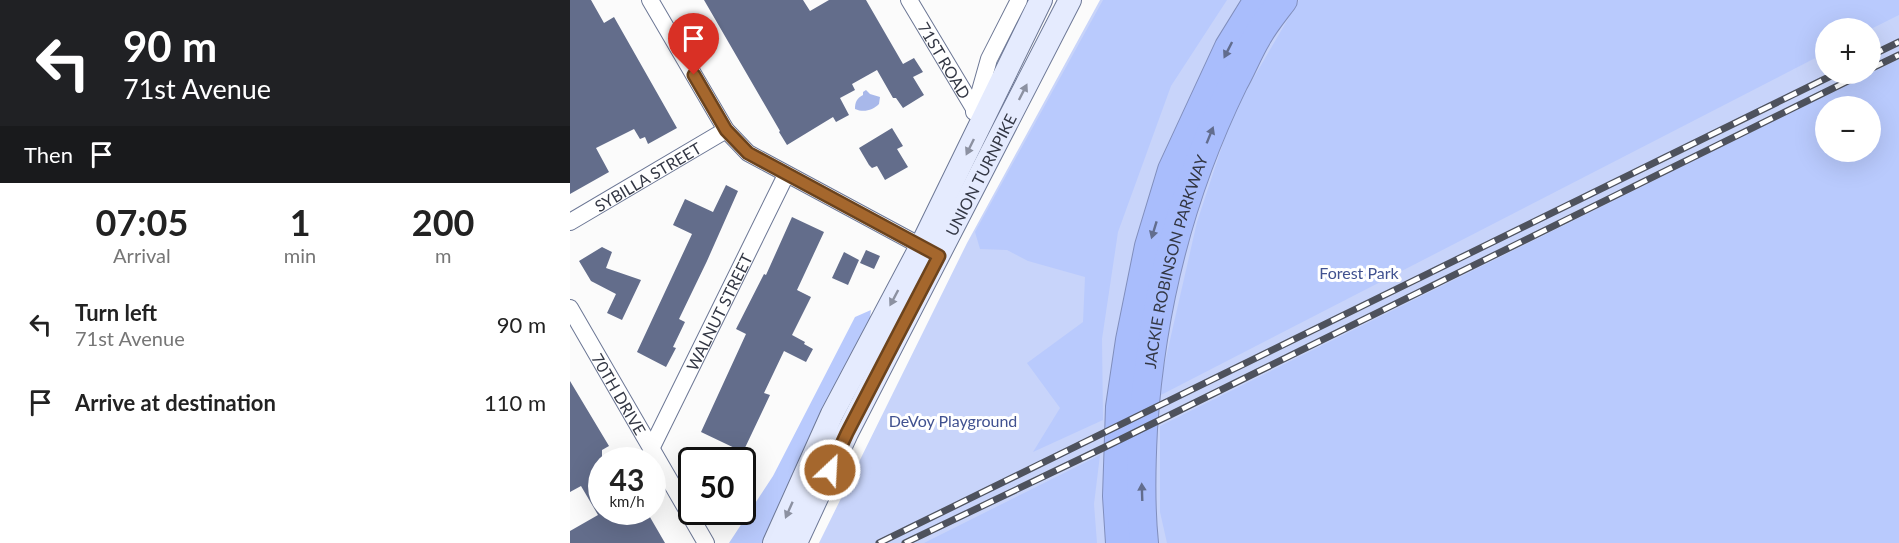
<!DOCTYPE html>
<html lang="en">
<head>
<meta charset="utf-8">
<style>
	body { margin:0; font-family:Lato,sans-serif; background:#f2f2f2; color:#222; height:100vh; display:flex; flex-direction:column; font-size:22px; white-space:nowrap }
	* { box-sizing:border-box; margin:0 }
	p { font-size:20px; color:#767676 }
	.icon { flex:none; width:33px; height:33px; fill:none; stroke:currentColor; stroke-width:2; stroke-linecap:round; stroke-linejoin:round }
	.map { position:relative; flex:1; overflow:hidden }
	.sheet { display:flex; flex-direction:column; background:#fff; width:570px }
	.sheet>* { flex:none }
	.banner { background:#202124; color:#fff; overflow:hidden }
	.controls { position:absolute; left:1245px; top:18px; display:grid; gap:12px }
	.controls a { display:grid; place-items:center; width:66px; height:66px; border-radius:50%; background:#fff; box-shadow:0 6px 24px #0002; font-size:30px }
	.speed { position:absolute; left:18px; top:447px; display:flex; gap:12px; font-size:30px; font-weight:700; text-align:center }
	.speed>* { display:grid; place-content:center; width:78px; height:78px; border-radius:50%; background:#fff; box-shadow:0 6px 24px #0002; line-height:1 }
	.speed small { font-size:15px; font-weight:400 }
	.speed .limit { border:3px solid #111; border-radius:9px; background:#fff; color:#111 }
	.pin { position:absolute; display:grid; place-items:center; width:51px; height:51px; color:#fff; margin:-62px -26px; border-radius:50% 50% 50% 0; rotate:-45deg; box-shadow:0 0 6px #0007 }
	.pin .icon { rotate:45deg }
	.me { position:absolute; width:66px; margin:-33px; rotate:25deg; stroke-linejoin:round; filter:drop-shadow(0 0 4px #0008) }
	.turn { display:flex; align-items:center; gap:21px; height:126px; padding:0 24px; font-size:27px }
	.turn .icon { width:78px; height:78px; stroke-width:2.5 }
	.turn b { display:block; font-size:42px; line-height:51px }
	.then { display:flex; align-items:center; height:57px; padding:0 24px; background:#0003; gap:12px; font-size:22px }
	.eta { display:flex; justify-content:space-evenly; align-items:center; height:102px; text-align:center }
	.eta b { font-size:36px; font-weight:700; line-height:42px }
	ul { padding:0; list-style:none }
	li { display:flex; align-items:center; gap:18px; height:78px; padding:0 24px }
	li div { flex:1 }
	li b { display:block; font-size:22px }
	li em { font-style:normal }
	main { display:flex; flex:1; min-height:0 }
	.map>svg:first-child { display:block }
	.green { fill:#c8d4fa; fill-rule:evenodd }
	.forest { fill:#b9cafd; fill-rule:evenodd }
	.water { fill:#a8b8ea }
	.building { fill:#636d8b }
	.lines { fill:none; stroke-linecap:round; stroke-linejoin:round }
	.street-casing { stroke:#6c7795; stroke-width:18 }
	.secondary-casing { stroke:#6c7795; stroke-width:24 }
	.highway-casing { stroke:#808ebc; stroke-width:30 }
	.street { stroke:#fff; stroke-width:16 }
	.secondary { stroke:#e5ebfe; stroke-width:22 }
	.highway { stroke:#a9bdfc; stroke-width:28 }
	.rail-casing { stroke:#4e525d; stroke-width:7 }
	.rail { stroke:#fff; stroke-width:4.5; stroke-dasharray:14; stroke-linecap:butt }
	.oneway { fill:#626d8e }
	.oneway2 { fill:#8c91a1 }
	.route-casing { stroke:#6b431d; stroke-width:15 }
	.route { stroke:#a5672d; stroke-width:10 }
	.labels { text-anchor:middle; dominant-baseline:central; stroke-width:6; stroke-linejoin:round; paint-order:stroke }
	.street-label { font-size:16px; fill:#333744; stroke:#fff }
	.park-label { font-size:16px; fill:#415290; stroke:#fff }
</style>
</head>
<body>
<main>
<section class="sheet">
<div class="banner">
<div class="turn"><svg class="icon" aria-label="left" viewBox="0 0 24 24"><path d="M17 20v-9H6M10 6l-5 5 5 5"/></svg><div><b>90 m</b>71st Avenue</div></div>
<div class="then">Then<svg class="icon" aria-label="arrive" viewBox="0 0 24 24"><path d="M6 21V4h12l-3 4 3 4H6"/></svg></div>
</div>
<div class="eta">
<div><b>07:05</b><p>Arrival</p></div>
<div><b>1</b><p>min</p></div>
<div><b>200</b><p>m</p></div>
</div>
<ul>
<li><svg class="icon" aria-label="left" viewBox="0 0 24 24"><path d="M17 20v-9H6M10 6l-5 5 5 5"/></svg><div><b>Turn left</b><p>71st Avenue</p></div><em>90 m</em></li>
<li><svg class="icon" aria-label="arrive" viewBox="0 0 24 24"><path d="M6 21V4h12l-3 4 3 4H6"/></svg><div><b>Arrive at destination</b></div><em>110 m</em></li>
</ul>
</section>
<div class="map">
<svg width="1329" height="543" viewBox="0 0 1329 543">
	<rect width="100%" height="100%" fill="#fbfbfb"/>
	<path class="green" d="M530,0H1329V543H249L397,243ZM1256,28H1300V74H1256ZM1256,106H1300V152H1256Z"/>
	<path class="forest" d="M533,0H657L601,86L548,232L532,339L533,420L463,452L490,408L457,363L513,322L515,277L458,261L437,250L410,249L405,232Z
		M729,0H1329V15L1301,29L1256,28L1255,53L587,397L627,222L663,113Z
		M1329,59V543H597L590,512V426ZM1300,106V152H1256V106Z
		M301,310L299,325L195,543H159L203,476L285,317Z
		M530,455L524,504L527,543H354Z"/>
	<path class="water" d="M296,90L300,94L310,97L309,104C303,110 294,113 285,109C285,102 287,98 293,95V92Z"/>
	<path class="building" d="M0,0H21L34,23L44,17L107,128L78,144L75,137L70,139L64,129L26,148L39,172L0,194Z
		M134,0H233L240,11L259,0H296L333,64L344,58L353,72L343,77L354,95L333,108L326,98H323L307,70L282,84L285,90L270,98L279,115L266,122L263,117L217,145L209,132L210,131Z
		M322,128L333,146L327,149L338,167L315,180L307,166L302,168L299,165L289,148Z
		M156,185L168,191L137,261L109,319L115,322L103,347L106,348L96,367L67,352L122,234L103,225L115,199L143,212Z
		M222,217L254,232L227,290L241,297L222,335L235,342L234,344L243,349L236,362L214,351L194,393L200,395L173,452L131,432L176,334L166,329L194,274L196,275Z
		M32,247L42,252L36,268L71,280L52,320L37,313L46,294L21,281L9,261Z
		M296,250L310,256L304,269L290,263Z
		M274,252L289,260L278,285L262,278Z
		M0,381L39,446L32,450V513L77,512L95,543H0V531L28,515L11,486L0,492Z"/>
	<g class="lines">
		<defs>
			<g id="street">
				<path d="M80,0L156,130L178,153L360,251"/>
				<path id="s1" d="M339,0L412,122"/>
				<path d="M404,112L419,59L449,0"/>
				<path id="s2" d="M0,222L156,130"/>
				<path id="s3" d="M0,308L136,543"/>
				<path id="s4" d="M81,449L216,175"/>
			</g>
			<g id="secondary">
				<path d="M204,543L262,414L351,246L471,0"/>
				<path id="s5" d="M226,543L277,433L500,0"/>
			</g>
			<g id="highway">
				<path d="M550,543L547,496L550,407L560,340L579,246L602,170L659,47L688,0"/>
				<path id="s6" d="M574,543C570,505 571,467 573,429C581,307 610,192 664,82C672,68 678,52 687,37C694,24 704,12 713,0"/>
			</g>
		</defs>
		<use href="#street" class="street-casing"/>
		<use href="#secondary" class="secondary-casing"/>
		<use href="#highway" class="highway-casing"/>
		<use href="#street" class="street"/>
		<use href="#secondary" class="secondary"/>
		<use href="#highway" class="highway"/>
		<defs>
			<path id="rail" d="M1300,56L1329,42
				M1300,69L1329,55
				M309,543L1265,74
				M335,543L533,448L1292,74"/>
		</defs>
		<use href="#rail" class="rail-casing"/>
		<use href="#rail" class="rail"/>
	</g>
	<defs><path id="oneway-solid" d="M-6-.8H1V-3.2L6.5 0L1 3.2V.8H-6Z" transform="scale(1.5)"/></defs>
	<g class="oneway">
		<use href="#oneway-solid" transform="translate(658 50) rotate(117)"/>
		<use href="#oneway-solid" transform="translate(640 135) rotate(-68)"/>
		<use href="#oneway-solid" transform="translate(584 230) rotate(107)"/>
		<use href="#oneway-solid" transform="translate(572 492) rotate(-92)"/>
	</g>
	<g class="oneway2">
		<use href="#oneway-solid" transform="translate(453 92) rotate(-63)"/>
		<use href="#oneway-solid" transform="translate(400 147) rotate(116)"/>
		<use href="#oneway-solid" transform="translate(324 298) rotate(118)"/>
		<use href="#oneway-solid" transform="translate(219 510) rotate(114)"/>
	</g>
	<g class="lines">
		<defs>
			<path id="route" d="M124,75L156,130L178,153L369,256L277,433L260,470"/>
		</defs>
		<use href="#route" class="route-casing"/>
		<use href="#route" class="route"/>
	</g>
	<g class="labels">
		<g class="street-label">
			<text stroke="none"><textPath href="#s1" startOffset="70">71ST ROAD</textPath></text>
			<text stroke="none"><textPath href="#s5" startOffset="412">UNION TURNPIKE</textPath></text>
			<text stroke="none"><textPath href="#s2" startOffset="90">SYBILLA STREET</textPath></text>
			<text stroke="none"><textPath href="#s6" startOffset="285">JACKIE ROBINSON PARKWAY</textPath></text>
			<text stroke="none"><textPath href="#s4" startOffset="153">WALNUT STREET</textPath></text>
			<text stroke="none"><textPath href="#s3" startOffset="99">70TH DRIVE</textPath></text>
		</g>
		<g class="park-label">
			<text x="789" y="272">Forest Park</text>
			<text x="383" y="420">DeVoy Playground</text>
		</g>
	</g>
</svg>
<div class="controls">
<a>+</a>
<a>−</a>
</div>
<div class="speed"><div>43<small>km/h</small></div><div class="limit">50</div></div>
<div class="pin" style="left:124px;top:75px;background:#d93025"><svg class="icon" aria-label="arrive" viewBox="0 0 24 24"><path d="M6 21V4h12l-3 4 3 4H6"/></svg></div>
<svg class="me" style="left:260px;top:470px" viewBox="-20 -20 40 40"><circle r="17" fill="#a5672d" stroke="#fff" stroke-width="3"/><path d="M0-11L8 9 0 5-8 9z" fill="#fff"/></svg>
</div>
</main>
</body>
</html>
